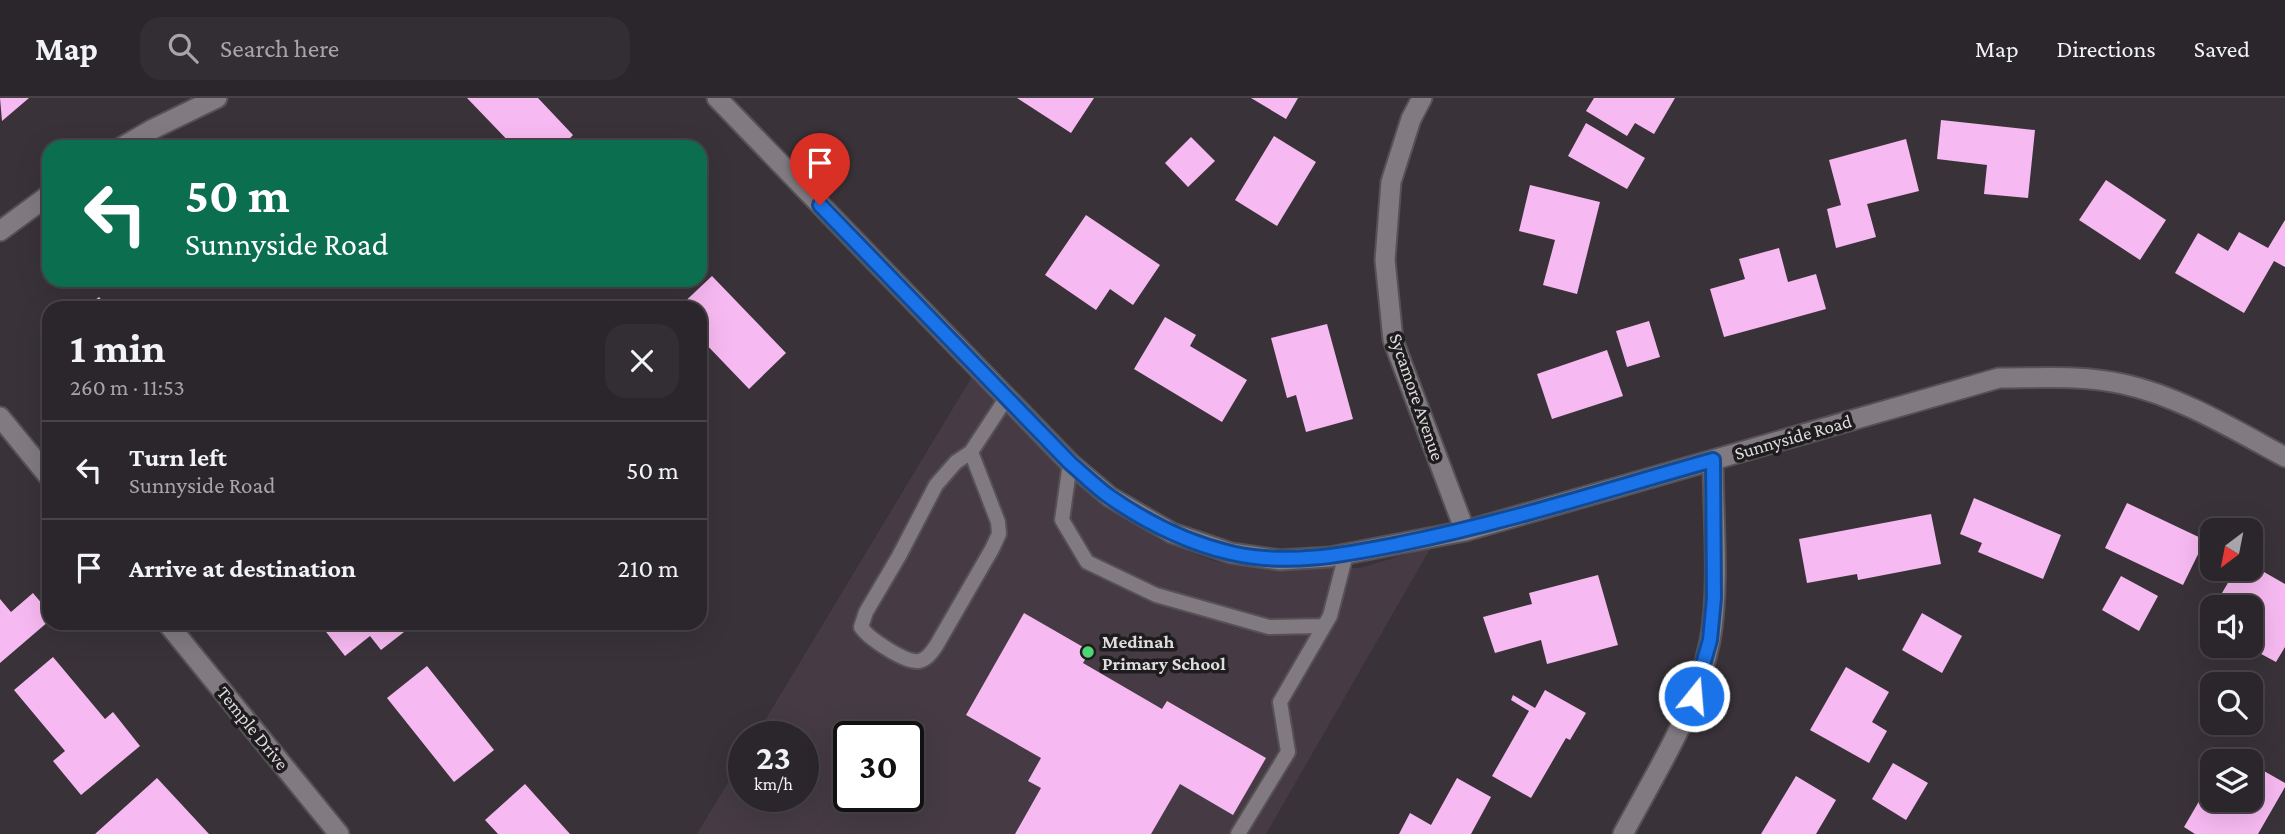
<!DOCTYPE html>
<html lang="en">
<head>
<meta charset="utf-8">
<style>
	body { margin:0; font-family:"Crimson Pro",serif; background:#332e33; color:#f1f3f6; height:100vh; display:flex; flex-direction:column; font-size:26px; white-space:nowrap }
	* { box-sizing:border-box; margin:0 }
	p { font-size:23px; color:#a6a5a9 }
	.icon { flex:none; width:38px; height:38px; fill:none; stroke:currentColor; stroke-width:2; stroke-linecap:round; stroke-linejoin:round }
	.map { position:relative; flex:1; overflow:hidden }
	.sheet { position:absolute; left:42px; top:203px; width:665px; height:329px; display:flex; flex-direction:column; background:#2b262b; border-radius:21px; box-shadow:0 7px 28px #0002,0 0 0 2px #474347 }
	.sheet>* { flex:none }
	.top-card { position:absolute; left:42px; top:42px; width:665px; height:147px; border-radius:21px; box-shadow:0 7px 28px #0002,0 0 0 2px #474347; background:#0b6e4f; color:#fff; overflow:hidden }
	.needle { width:46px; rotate:212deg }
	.fabs { position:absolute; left:2200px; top:420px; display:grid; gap:14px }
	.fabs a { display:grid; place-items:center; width:63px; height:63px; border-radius:14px; background:#2b262b; box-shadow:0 7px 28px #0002,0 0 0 2px #474347; font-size:35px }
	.speed { position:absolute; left:728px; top:623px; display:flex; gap:14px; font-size:35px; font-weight:700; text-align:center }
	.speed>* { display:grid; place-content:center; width:91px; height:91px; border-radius:50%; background:#2b262b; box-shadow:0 7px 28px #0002,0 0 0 2px #474347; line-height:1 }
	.speed small { font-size:18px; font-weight:400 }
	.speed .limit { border:4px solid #111; border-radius:10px; background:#fff; color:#111 }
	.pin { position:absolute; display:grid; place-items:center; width:60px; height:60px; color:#fff; margin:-72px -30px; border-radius:50% 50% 50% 0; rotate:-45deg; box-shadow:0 0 7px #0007 }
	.pin .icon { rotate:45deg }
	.me { position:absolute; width:77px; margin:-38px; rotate:17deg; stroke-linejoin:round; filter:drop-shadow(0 0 5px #0008) }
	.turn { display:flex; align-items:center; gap:24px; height:147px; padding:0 28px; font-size:32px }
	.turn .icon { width:91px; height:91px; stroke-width:2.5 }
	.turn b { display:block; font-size:49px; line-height:60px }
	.round { display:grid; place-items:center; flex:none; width:74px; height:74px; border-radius:21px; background:#332e33 }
	.summary { display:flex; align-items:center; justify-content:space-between; height:119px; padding:0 28px }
	h1 { font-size:42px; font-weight:700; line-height:52px }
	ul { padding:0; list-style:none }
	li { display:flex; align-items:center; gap:21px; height:98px; padding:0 28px; border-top:2px solid #474347 }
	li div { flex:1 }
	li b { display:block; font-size:26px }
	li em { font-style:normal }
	header { display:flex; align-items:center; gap:42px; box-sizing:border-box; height:98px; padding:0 35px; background:#2b262b; border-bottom:2px solid #474347 }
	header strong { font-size:33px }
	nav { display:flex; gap:38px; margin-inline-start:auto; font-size:24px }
	.search { width:490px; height:63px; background:#332e33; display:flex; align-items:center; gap:18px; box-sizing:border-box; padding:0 24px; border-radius:21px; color:#a6a5a9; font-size:26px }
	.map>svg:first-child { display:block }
	.built { fill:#463b45; fill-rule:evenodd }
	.building { fill:#f7b9f1 }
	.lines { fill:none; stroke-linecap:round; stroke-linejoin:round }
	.service-casing { stroke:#555155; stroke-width:18 }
	.minor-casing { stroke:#555155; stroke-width:23 }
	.service { stroke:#817b81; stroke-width:14 }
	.minor { stroke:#817b81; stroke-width:19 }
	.route-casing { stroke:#114b97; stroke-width:18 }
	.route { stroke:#1a73e8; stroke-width:12 }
	.poi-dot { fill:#4ed675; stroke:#1f1c1e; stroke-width:2.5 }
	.labels { text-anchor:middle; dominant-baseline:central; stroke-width:7; stroke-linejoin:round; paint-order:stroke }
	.street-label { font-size:19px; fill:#dfdcdf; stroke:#1f1c1e }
	.poi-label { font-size:19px; font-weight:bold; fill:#dfdcdf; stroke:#1f1c1e; text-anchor:start }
</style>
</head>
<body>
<header>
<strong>Map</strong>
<div class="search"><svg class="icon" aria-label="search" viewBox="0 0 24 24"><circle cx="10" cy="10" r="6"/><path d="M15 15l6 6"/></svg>Search here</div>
<nav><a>Map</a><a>Directions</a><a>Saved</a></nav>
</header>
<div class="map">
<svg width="2285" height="736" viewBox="0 0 2285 736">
	<rect width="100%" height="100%" fill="#393339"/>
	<path class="built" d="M973,277L1095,399L1160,442L1214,463L1267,470H1360L1431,449L1266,736H697L744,658V698H803V639H755ZM849,639H908V698H849Z"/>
	<path class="building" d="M0,0H29L2,23Z
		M467,0H538L573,37L561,49H514Z
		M1017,0H1094L1071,35Z
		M1251,0H1298L1286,21Z
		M1594,0H1675L1654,36L1635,25L1627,38L1586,13Z
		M1941,22L2035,32L2028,100L1984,96L1987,67L1937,61Z
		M1586,25L1645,60L1627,91L1568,58Z
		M1274,38L1316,64L1277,128L1235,102Z
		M1191,39L1215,63L1188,89L1165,65Z
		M1906,41L1919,93L1867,106L1876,139L1836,150L1827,111L1841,107L1829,62Z
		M2106,82L2166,122L2140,162L2079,122Z
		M1530,87L1600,104L1577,196L1543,187L1555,142L1519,133Z
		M1086,117L1160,167L1133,207L1110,191L1096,212L1045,177Z
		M2285,122V169L2274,163L2244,215L2175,175L2198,135L2228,153L2239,134L2268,150Z
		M1779,150L1788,184L1816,176L1826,211L1724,239L1710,191L1745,181L1739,161Z
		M712,178L786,255L749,291L700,240V210H678Z
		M99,199L108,210H85Z
		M1165,219L1196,237L1190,248L1247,282L1222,324L1134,271Z
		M1649,223L1660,259L1627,269L1616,233Z
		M1327,226L1353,321L1306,334L1296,297L1287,300L1271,240Z
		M1607,252L1623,298L1552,321L1537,276Z
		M1974,400L2061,437L2043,481L1978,454L1982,445L1960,436Z
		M2127,405L2205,442L2183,487L2105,450Z
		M1931,416L1941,466L1858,482L1857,476L1807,485L1799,441Z
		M2250,466L2285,486V549L2276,564L2250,550V509L2222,495L2236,471H2250Z
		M1598,477L1618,547L1547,566L1541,542L1495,555L1483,519L1532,506L1529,495Z
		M2121,478L2158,498L2139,533L2102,512Z
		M33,495L49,514V523L0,565V501L11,514Z
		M1024,515L1090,553L1083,565L1162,611L1167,603L1266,660L1233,717L1180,686L1151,736H1015L1041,690L1028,683L1041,660L966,617Z
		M1922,515L1962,538L1942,575L1902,552Z
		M319,525H411L413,527L381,552L370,538L345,558Z
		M53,559L105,621L113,614L140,648L81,697L53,663L65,653L14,592Z
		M427,568L494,652L454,684L387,600Z
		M1846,569L1889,594L1872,624L1887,633L1869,665L1810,632Z
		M1545,592L1586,615L1570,642L1566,640L1531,700L1492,678L1529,613L1511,602L1513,597L1535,610Z
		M2229,652L2248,663H2222Z
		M1893,665L1928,685L1906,722L1872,701Z
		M2250,665L2285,685V689L2258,736H2195L2184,729L2212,681V702H2250Z
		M1796,678L1836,702L1816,736H1761Z
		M157,680L209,736H95Z
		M1457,680L1491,699L1471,736H1399L1410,715L1431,727Z
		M525,686L570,736H498L485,722Z"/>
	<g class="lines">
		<defs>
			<path id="service" d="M971,354L998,424L999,436L992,451L936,548C931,555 927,561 919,563C905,565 868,540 861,529L866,514L899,458L936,387L956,364L971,354L1007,299
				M1070,365L1062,422L1087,464L1156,497L1269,529L1324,528
				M1238,736L1288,654L1280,604L1330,518L1346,456"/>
			<path id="minor" d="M717,0L1070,365L1110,399L1172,435L1231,455L1280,462L1330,459L1465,433L1999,280C2040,280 2083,277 2123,286C2179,298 2235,332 2285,359
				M1422,0L1411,21L1391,84L1385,162L1393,242L1465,433
				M122,49L153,31L217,0
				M0,133L49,97
				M0,319L49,379
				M167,525L339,736
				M1623,736C1656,674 1696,613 1710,543C1720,489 1713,417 1713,362"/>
		</defs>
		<use href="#service" class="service-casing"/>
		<use href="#minor" class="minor-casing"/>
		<use href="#service" class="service"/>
		<use href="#minor" class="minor"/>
	</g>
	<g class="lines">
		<defs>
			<path id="route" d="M820,107L1070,365C1083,376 1096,389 1110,399C1146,424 1188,445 1231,455C1288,468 1343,457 1399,446C1505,425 1609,391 1713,362L1714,500L1710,542L1694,598"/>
		</defs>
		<use href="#route" class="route-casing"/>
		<use href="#route" class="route"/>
	</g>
	<circle class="poi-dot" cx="1088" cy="554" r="7"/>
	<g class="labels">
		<g class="street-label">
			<text transform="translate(1417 299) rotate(71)">Sycamore Avenue</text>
			<text transform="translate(1793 339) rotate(-16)">Sunnyside Road</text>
			<text transform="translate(253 630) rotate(51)">Temple Drive</text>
		</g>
		<g class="poi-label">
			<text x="1102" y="543">Medinah<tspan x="1102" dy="22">Primary School</tspan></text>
		</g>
	</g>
</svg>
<div class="fabs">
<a><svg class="needle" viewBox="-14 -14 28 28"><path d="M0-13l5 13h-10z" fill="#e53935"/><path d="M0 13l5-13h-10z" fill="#a6a5a9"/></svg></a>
<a><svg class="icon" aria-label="sound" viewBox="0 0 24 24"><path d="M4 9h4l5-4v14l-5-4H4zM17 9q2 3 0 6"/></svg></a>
<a><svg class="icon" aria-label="search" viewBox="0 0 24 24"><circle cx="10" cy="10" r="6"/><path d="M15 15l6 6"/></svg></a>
<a><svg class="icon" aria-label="layers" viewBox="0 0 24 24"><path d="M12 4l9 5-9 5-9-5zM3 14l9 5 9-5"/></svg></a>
</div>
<div class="speed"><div>23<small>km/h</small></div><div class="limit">30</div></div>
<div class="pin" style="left:820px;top:107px;background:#d93025"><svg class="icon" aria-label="arrive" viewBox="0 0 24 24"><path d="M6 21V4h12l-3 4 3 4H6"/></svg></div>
<svg class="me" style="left:1694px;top:598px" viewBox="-20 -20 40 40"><circle r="17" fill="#1a73e8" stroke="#fff" stroke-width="3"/><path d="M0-11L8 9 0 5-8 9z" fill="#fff"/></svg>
<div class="top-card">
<div class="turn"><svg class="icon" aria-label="left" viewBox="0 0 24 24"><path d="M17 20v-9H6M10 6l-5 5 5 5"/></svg><div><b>50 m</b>Sunnyside Road</div></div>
</div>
<section class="sheet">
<div class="summary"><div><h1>1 min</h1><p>260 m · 11:53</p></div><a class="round"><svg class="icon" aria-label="close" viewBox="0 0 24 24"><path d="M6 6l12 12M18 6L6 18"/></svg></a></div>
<ul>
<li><svg class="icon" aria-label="left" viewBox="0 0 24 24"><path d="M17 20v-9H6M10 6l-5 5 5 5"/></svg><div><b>Turn left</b><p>Sunnyside Road</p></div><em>50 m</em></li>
<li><svg class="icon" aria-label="arrive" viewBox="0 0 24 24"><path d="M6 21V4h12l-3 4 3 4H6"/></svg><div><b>Arrive at destination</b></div><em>210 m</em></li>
</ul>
</section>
</div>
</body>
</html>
